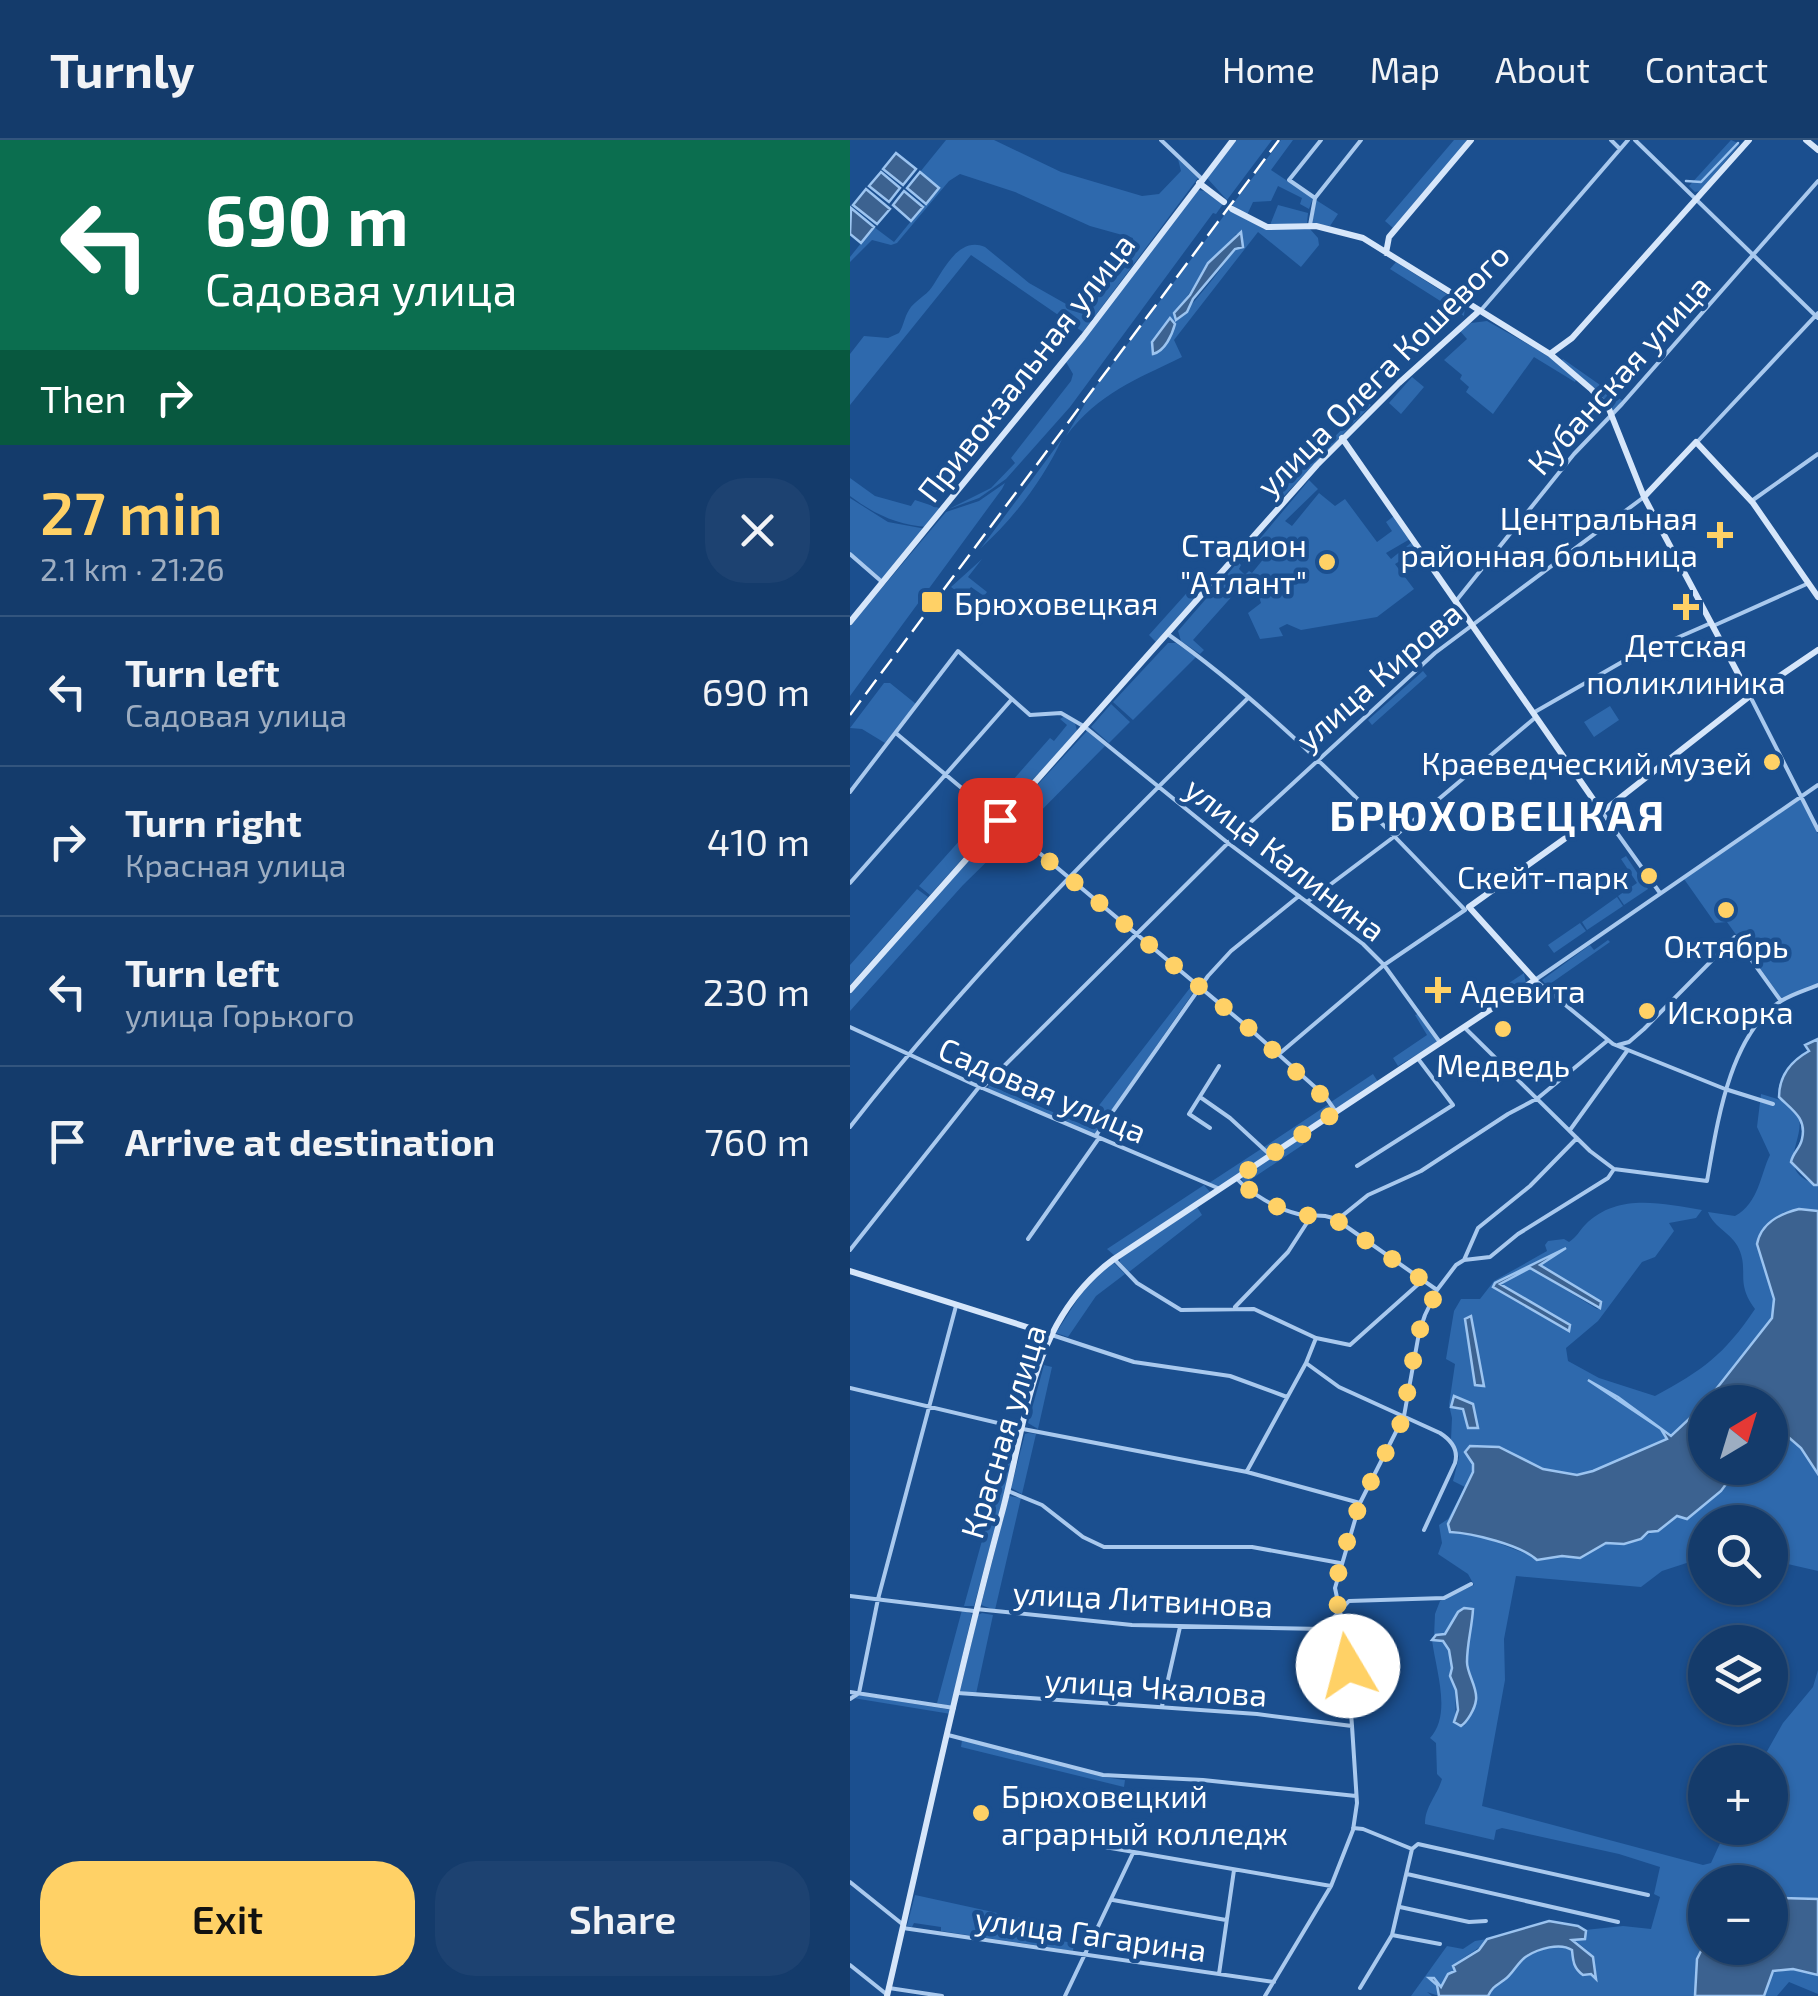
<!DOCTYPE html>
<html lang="en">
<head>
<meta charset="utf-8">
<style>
	body { margin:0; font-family:"Exo 2",sans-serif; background:#1d4271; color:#f1f3f6; height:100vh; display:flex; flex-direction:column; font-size:38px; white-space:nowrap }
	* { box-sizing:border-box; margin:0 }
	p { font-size:32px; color:#9dadc1 }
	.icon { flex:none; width:55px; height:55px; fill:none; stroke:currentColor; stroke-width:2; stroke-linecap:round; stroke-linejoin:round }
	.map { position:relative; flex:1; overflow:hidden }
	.drawer { display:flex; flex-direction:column; background:#143b6b; width:850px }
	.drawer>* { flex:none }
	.hud { background:#0b6e4f; color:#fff; overflow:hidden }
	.needle { width:65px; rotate:38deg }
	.buttons { position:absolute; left:838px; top:1245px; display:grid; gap:20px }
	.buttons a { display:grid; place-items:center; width:100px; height:100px; border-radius:50%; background:#143b6b; box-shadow:0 2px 8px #0004,0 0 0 2px #33557e; font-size:50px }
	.pin { position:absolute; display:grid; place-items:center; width:85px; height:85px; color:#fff; margin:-42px; border-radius:20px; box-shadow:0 5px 15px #0006 }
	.me { position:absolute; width:110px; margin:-55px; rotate:352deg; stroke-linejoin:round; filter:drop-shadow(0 0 8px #0008) }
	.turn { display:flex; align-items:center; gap:35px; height:210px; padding:0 40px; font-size:45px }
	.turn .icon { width:130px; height:130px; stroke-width:2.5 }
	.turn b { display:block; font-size:70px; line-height:85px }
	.then { display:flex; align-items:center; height:95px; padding:0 40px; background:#0003; gap:20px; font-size:38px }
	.round { display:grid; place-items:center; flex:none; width:105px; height:105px; border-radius:40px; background:#1d4271 }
	.headline { display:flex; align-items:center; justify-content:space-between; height:170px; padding:0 40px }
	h1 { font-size:60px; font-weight:600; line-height:75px; color:#ffd166 }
	.cta { display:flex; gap:20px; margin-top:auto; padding:20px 40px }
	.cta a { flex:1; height:115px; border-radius:40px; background:#ffd166; color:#111; font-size:40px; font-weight:600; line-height:115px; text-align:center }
	.cta a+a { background:#1d4271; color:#f1f3f6 }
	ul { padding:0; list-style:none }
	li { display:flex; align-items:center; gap:30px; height:150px; padding:0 40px; border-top:2px solid #33557e }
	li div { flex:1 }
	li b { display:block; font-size:38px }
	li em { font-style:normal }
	header { display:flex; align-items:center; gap:60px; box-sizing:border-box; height:140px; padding:0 50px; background:#143b6b; border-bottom:2px solid #33557e }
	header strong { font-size:48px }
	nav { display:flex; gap:55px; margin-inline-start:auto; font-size:35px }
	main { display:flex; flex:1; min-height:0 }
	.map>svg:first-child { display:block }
	.green { fill:#2e69ad; fill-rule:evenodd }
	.water { fill:#3c6290; stroke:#9cc4f0; stroke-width:2.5 }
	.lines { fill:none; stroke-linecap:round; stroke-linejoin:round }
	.stream { stroke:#9cc4f0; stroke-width:2.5 }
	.street { stroke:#a9c9ee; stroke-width:4 }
	.secondary { stroke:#d6e6fa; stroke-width:6 }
	.rail { stroke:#fff; stroke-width:2.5; stroke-dasharray:18 8; stroke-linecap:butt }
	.route { stroke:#ffd166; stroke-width:18; stroke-dasharray:0 32.4 }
	.poi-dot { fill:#ffd166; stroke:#1b4f8f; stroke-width:4 }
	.labels { text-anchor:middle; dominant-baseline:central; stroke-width:9; stroke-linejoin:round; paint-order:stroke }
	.street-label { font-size:32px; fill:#fff; stroke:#1b4f8f }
	.poi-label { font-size:32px; fill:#fff; stroke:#1b4f8f; text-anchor:end }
	.district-label { font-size:42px; font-weight:bold; letter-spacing:2.5px; fill:#fff; stroke:#1b4f8f }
</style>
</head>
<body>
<header>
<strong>Turnly</strong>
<nav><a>Home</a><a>Map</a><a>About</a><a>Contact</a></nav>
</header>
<main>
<section class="drawer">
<div class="hud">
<div class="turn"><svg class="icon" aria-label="left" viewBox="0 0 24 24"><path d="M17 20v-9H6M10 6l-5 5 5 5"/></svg><div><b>690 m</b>Садовая улица</div></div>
<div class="then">Then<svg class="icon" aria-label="right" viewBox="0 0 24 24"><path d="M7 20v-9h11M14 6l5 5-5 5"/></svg></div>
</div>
<div class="headline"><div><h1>27 min</h1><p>2.1 km · 21:26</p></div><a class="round"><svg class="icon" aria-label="close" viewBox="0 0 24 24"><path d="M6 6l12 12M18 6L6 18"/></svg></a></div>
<ul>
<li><svg class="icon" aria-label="left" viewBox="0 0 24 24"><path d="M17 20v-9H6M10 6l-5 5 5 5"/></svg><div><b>Turn left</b><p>Садовая улица</p></div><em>690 m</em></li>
<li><svg class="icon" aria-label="right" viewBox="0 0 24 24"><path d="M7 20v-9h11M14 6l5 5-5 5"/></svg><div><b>Turn right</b><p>Красная улица</p></div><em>410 m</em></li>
<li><svg class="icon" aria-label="left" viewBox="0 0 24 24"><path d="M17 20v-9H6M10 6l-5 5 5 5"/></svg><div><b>Turn left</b><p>улица Горького</p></div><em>230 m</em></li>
<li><svg class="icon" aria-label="arrive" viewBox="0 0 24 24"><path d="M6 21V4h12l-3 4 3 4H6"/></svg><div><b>Arrive at destination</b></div><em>760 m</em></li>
</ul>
<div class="cta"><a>Exit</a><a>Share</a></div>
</section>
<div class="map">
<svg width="968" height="1856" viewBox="0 0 968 1856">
	<rect width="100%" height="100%" fill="#1b4f8f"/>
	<path class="green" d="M96,0H144L211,32L292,56L309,54L331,31L328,19L348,38L233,192L121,115L0,265V214L14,196L38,198L49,193C54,185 54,178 59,170C64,161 76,156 82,147C94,129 109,96 135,107L179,143L232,173L239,169L278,118L283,98L240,86L165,52L110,34L99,41L47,103L41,105L22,100L0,122V117L24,87L44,102L88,48L70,32Z
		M386,0H422L377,60L357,38Z
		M431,0H443L421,30L463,58L459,69L450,64L452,58L428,46L421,61L403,62L397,75L382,65Z
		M604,0H618L543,88L535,81Z
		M881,0L890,4L850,51L845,52L839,46Z
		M348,50L354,51L373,64L366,74L363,73L220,267L156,339L129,358L99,369L141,348L165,323L161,318L221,241L223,234L216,222Z
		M466,60L488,74L480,86L462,84Z
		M428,65L458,73L457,83L420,85Z
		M379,69L414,89H460L468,98L469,105L451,127L408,92L324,200L332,217C285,240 249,253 216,296L243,250ZM386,94H392L393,106L385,109C375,124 337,174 325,179L324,173C339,158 346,140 358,124C366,113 378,106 386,94Z
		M546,122L615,166L614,176L540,129Z
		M637,181L699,216L727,238L725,242L684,217L643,274L616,252L619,247L610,239L612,235L594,220L617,199L610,191L621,183Z
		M713,219L773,261L762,271L751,255L711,221Z
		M562,237L574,247L551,274L539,263Z
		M518,263L521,265L432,358L427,355Z
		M212,299C193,340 164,378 131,408Z
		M0,338L25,356L61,366L65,360L92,369L78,387C47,385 24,374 0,356Z
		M459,340L468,349L435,381L442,386L469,353L485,366L495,359L527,402L542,391L536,382L544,376L560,399L536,413L541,419L562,402L568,410L545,424L564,449L527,477L451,490L437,484L429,488L433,496L410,499L398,473L411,463L402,434L343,500L354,510L350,514L331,501L328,491L388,422L391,425L389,429L395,435L399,431L402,433L424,406L417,400L396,424L392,420Z
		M155,343L152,349L0,556V486L96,372L129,361Z
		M0,358L38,382L76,389L33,440L0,412Z
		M132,419L118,437L137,452L134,456L121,447L112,460L103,453L105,450L101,447Z
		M343,442L352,450L306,502L299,495L343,446Z
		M318,503H326L346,517L283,580L263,562Z
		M573,531L577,536L522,585L518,580Z
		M34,543H40L66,564L35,603L12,589L0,588Z
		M261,564L280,582L259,603L241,587Z
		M760,566L769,580L744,597L734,582Z
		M215,576L225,583L227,591L149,677L139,667L200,598L204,601L217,585L210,579Z
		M237,591L255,606L169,693L156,679Z
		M952,658L968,694V844L932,859L877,782L865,783L834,739Z
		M136,671L146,681L80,755L69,746Z
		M148,688L163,696L113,745L0,871V854Z
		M776,716L798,749L774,765L768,756L787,743L771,719Z
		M67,749L78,757L0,845V825Z
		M767,757L773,766L737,790L732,782Z
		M730,783L736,791L704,813L698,805Z
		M758,800L760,802L697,846L692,840L740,805L744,810Z
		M674,833L676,844L640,868L635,859Z
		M343,844L347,847L258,976L247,968Z
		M568,874L588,902L548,926L543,918L577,895L565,875Z
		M523,934L528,942L487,969L481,962Z
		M139,945L243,989L250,981L253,983L245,995L138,949Z
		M911,954C920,957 934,960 942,966C968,991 915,1028 968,1045V1071L934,1072L908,1097L907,1105L924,1159L921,1181L864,1254L821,1297L755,1250L811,1289L817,1298L744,1331L727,1335L693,1329L649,1307L620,1306L623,1332L598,1387L601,1393L630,1396L692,1420L712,1416L730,1418L756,1403L791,1399L827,1377L842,1376L871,1351L888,1328H920V1301L936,1294L951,1308L968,1334V1431L920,1420V1382H855V1417L812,1431L791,1447L666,1436L654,1499L655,1540L632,1666L853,1725L861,1723L877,1688H920V1622H911L933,1583L963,1547L968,1530V1759L920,1760V1742H855V1803L847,1819L845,1856H638C643,1844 651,1842 660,1833C666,1828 670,1820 677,1816C688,1807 711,1803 722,1810V1822L727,1830L747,1837L745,1827L743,1830L740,1825L736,1830L725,1822L726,1806L733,1812L738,1824L741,1817L745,1823L738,1811L722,1798L737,1793L735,1790L773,1786L801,1789L810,1757L804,1754L810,1727L769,1714L652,1688L646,1690L644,1700L575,1684C575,1666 587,1656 592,1639L587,1634L586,1603L580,1598C602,1574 586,1531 582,1500L593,1501C610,1524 604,1559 606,1585L614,1586C636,1560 613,1530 617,1500C618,1489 623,1480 622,1468L608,1472L595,1494L584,1497L585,1474L590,1461L624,1445L618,1434L588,1414L592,1403L589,1385L598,1379L615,1347L603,1341L609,1317L601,1299L602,1278L599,1265L605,1224L596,1219L604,1171L611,1159H630L644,1141L697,1111L695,1105L698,1101L714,1099L719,1102C727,1097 729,1091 735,1085C768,1052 812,1064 852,1070L846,1078L819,1083L824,1091L805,1117L792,1122L748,1181L716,1208L718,1221L749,1238L805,1256C853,1230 874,1215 905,1169C885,1142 899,1132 889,1109C882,1093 864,1088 858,1072L885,1076C909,1063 910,1035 920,1015L907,987ZM716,1108L689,1125L751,1162V1167L747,1169L680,1128L650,1144L720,1185L719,1191L643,1145Z
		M479,964L482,972L421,1013L414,1007Z
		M450,998L454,1004L394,1044L391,1037Z
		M411,1009L417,1016L370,1047L359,1043Z
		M354,1045L360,1052L265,1116L257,1109Z
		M347,1067L352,1075L279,1132L270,1122V1118Z
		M263,1122L275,1134L246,1156L218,1197L206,1193L236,1146Z
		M194,1225L202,1227L188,1289L178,1283Z
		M163,1288L170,1295L124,1466H114Z
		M178,1293L186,1294L172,1354L161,1348L175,1294Z
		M159,1356L171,1358L145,1470L131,1465Z
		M112,1470L122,1474L101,1566L87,1563Z
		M132,1473L143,1475L126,1554L110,1551L128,1475Z
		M9,1555L102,1570L101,1574L3,1558Z
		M112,1600L253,1637L275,1640L274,1647L111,1607Z
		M65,1755L216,1788L211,1801L224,1803L223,1811L91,1791V1787L64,1783L62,1787L57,1786Z
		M637,1799C628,1812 614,1815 603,1826L605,1831L598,1834L590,1848L589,1844L580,1839L587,1845L589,1856L577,1852L582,1856H561L597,1806L613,1809L625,1801Z
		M943,1829L968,1835V1854L939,1842L927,1856H914L921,1833Z"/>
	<path class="water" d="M46,13L66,29L53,45L33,29Z
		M31,32L50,48L39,62L19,46Z
		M70,32L89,48L76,64L57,48Z
		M16,49L40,69L27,84L3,65Z
		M54,51L73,67L61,81L43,65Z
		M1,68L24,87L11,103L0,94Z
		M391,92L393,107L385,109L343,159L337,172L326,180L324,173L340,155L358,123Z
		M320,178L325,184C322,195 315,211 303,214L302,202Z
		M968,899V1045H964L941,1022C943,1012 950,1009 952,999C957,978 942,970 929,957C929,936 941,921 959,911L955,905Z
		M949,1069L968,1071V1334L951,1308L936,1295L920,1301V1262H856L922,1178L924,1159L907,1104C911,1083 929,1074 949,1069Z
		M716,1108L690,1125L751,1162L750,1168L680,1128L650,1144L720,1185L719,1191L643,1147L645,1143Z
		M621,1176L634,1246L625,1245L615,1179Z
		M738,1240L768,1257L821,1296L855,1264V1328H888L871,1351L837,1379L827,1376L808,1391L798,1392L791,1399L774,1404L756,1403L730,1418L712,1416L687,1420C671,1405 622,1393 600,1392L598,1384L623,1332V1324L615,1312L620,1306L649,1307L693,1329L727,1335L743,1331L817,1299L811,1289Z
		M604,1256L623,1264L628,1288H618L613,1269L601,1267Z
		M614,1468L623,1469C622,1488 617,1503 617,1522C617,1534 628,1548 626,1560C625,1569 617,1582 611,1586L604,1582L608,1570L606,1550L600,1536L602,1528L599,1510L593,1501L582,1500L586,1495L595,1494L608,1472Z
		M931,1758L968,1759V1835L943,1829L923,1831L914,1856H845L847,1819L855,1803V1808H920V1760Z
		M699,1781L728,1786L736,1791L735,1799L722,1800L743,1817L746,1839L741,1834L733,1835C723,1828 723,1820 722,1810C710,1802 688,1809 677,1816C668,1821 663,1834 654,1840C646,1846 643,1846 638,1856H589L587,1845L579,1838H584L591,1847L598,1834L605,1831L603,1826L629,1810L637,1799Z"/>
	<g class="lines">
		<path class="stream" d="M836,41L851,42L888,3"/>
		<path class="street" d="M311,0L351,38
			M761,0L770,9
			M785,0L968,178
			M465,58L439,40L471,0
			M460,85L465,58L511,0
			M632,169L778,0
			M848,301L968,173
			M903,360L968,314
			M0,414L31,441
			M606,461L724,314L772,264L968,41
			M863,486L959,443
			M319,495C426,571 525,675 615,770
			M900,556L968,690
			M683,573L772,522L861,483
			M47,594L400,889L475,956L486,972
			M0,652L108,511L180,575L211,573L235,587L378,703L513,804L534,825L589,901
			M752,672L810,753
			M0,743L162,559
			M457,762L545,696L686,577
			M0,887L123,944L370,1049
			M615,888L740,1011L764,1029
			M768,905L779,902L794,889L885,797L931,861
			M429,914L534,825L615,770
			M132,948L378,703L585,513L794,357
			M350,957L380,978L419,1014
			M923,964L875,949L763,904L685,840L968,645
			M0,987C120,833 258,696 397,559
			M360,988L339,974L369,926
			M720,990L777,911
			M247,994L358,836L381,811L449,756
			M507,1026L603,965L569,920
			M386,1038C401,1054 427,1069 448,1074C463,1078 472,1072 487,1080L587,1150
			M487,1080L518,1055L571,1031L658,974L688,958L757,901
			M178,1099L249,998
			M0,1110L129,947
			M264,1119L287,1143L331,1170L404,1169L466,1198L500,1205L573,1140
			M614,1120L628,1088L680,1046L727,998
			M385,1167L438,1112L462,1075
			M202,1195L284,1222L380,1236L437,1257
			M456,1223L489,1247L590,1293C601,1300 609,1309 605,1323L574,1390
			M0,1248L173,1289L397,1332L510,1363
			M397,1331L456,1223L466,1198
			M158,1351L192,1365L233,1397L254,1407H402L490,1423
			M0,1456L124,1471
			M126,1469L282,1485L473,1489L499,1461L594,1458L621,1444
			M473,1489L492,1493
			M0,1552L104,1568
			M108,1553L407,1574L502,1586
			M0,1559L9,1553L28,1459L106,1166
			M312,1566L330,1487
			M98,1595L253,1635L353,1640L506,1656
			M503,1688L513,1689L562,1709
			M255,1707L481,1746
			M562,1709L568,1704L798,1755
			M557,1734L768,1782
			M0,1742L51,1783
			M263,1760L376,1780
			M550,1767L619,1782L636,1781
			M53,1788L424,1842
			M542,1795L590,1804
			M0,1825L35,1853
			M369,1834L384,1730
			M39,1848L92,1856
			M510,1848L542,1795L562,1709
			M215,1856L283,1713
			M415,1856L481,1746L503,1690L507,1663L502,1586L495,1495L485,1448L510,1363L554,1276L569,1193L575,1175L587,1150L606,1125L614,1120L640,1117L668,1094L758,1038L764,1029L857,1041C867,985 879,895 931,861C942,854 956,850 968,845"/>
		<path class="secondary" d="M956,0L968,10
			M349,43L374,62
			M382,69L417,87L466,86L513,98L700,214L741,249L759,269L794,357L900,556
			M536,113L539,97L621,0
			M700,214L722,198L899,0
			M492,298L752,672
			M794,357L846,302L903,363L968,457
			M0,482L233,197L383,0
			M0,850L467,325L549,243L628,172
			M0,1131L202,1195
			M37,1856C75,1693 109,1530 153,1369C168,1312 176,1247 202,1194C217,1164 238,1138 264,1119L685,840L619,767L752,672L900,556L968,510"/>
		<path class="rail" d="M0,575L429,0"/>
	</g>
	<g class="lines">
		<path class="route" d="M150,680L400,889L481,964L486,972L386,1038C401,1054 427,1069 448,1074C463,1078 472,1072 486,1080L587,1150L568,1194L552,1281L510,1363L490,1423L485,1454L495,1495L498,1526"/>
	</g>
	<g class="poi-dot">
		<path d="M865 380h10v10h10v10h-10v10h-10v-10h-10v-10h10z"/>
		<circle cx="477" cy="422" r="10"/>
		<rect x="70" y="450" width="24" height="24" rx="5"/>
		<path d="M831 452h10v10h10v10h-10v10h-10v-10h-10v-10h10z"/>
		<circle cx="922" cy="622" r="10"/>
		<circle cx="799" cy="736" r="10"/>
		<circle cx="876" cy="770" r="10"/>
		<path d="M583 835h10v10h10v10h-10v10h-10v-10h-10v-10h10z"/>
		<circle cx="797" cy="871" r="10"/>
		<circle cx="653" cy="889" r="10"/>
		<circle cx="131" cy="1673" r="10"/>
	</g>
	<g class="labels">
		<g class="street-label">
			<text transform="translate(175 227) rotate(-52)">Привокзальная улица</text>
			<text transform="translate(532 229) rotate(-45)">улица Олега Кошевого</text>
			<text transform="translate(768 234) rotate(-48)">Кубанская улица</text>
			<text transform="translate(528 535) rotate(-41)">улица Кирова</text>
			<text transform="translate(436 718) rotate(38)">улица Калинина</text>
			<text transform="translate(193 949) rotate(23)">Садовая улица</text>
			<text transform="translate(152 1291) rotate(-73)">Красная улица</text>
			<text transform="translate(293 1458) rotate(3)">улица Литвинова</text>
			<text transform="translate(306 1546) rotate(4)">улица Чкалова</text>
			<text transform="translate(241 1793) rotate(8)">улица Гагарина</text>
		</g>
		<g class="poi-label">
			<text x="848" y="377">Центральная<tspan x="848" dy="37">районная больница</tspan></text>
			<text x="457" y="404">Стадион<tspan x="457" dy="37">"Атлант"</tspan></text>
			<text x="104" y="462" text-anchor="start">Брюховецкая</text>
			<text x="836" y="504" text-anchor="middle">Детская<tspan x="836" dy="37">поликлиника</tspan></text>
			<text x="902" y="622">Краеведческий музей</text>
			<text x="779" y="736">Скейт-парк</text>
			<text x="876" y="805" text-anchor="middle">Октябрь</text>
			<text x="610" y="850" text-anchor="start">Адевита</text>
			<text x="817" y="871" text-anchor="start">Искорка</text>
			<text x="653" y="924" text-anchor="middle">Медведь</text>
			<text x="151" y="1655" text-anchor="start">Брюховецкий<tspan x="151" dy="37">аграрный колледж</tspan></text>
		</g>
		<g class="district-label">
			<text x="648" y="674">БРЮХОВЕЦКАЯ</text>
		</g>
	</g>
</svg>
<div class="buttons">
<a><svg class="needle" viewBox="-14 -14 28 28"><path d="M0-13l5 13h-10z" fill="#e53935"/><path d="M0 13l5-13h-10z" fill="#9dadc1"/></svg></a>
<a><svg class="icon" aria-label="search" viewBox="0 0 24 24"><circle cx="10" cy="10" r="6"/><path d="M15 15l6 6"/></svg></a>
<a><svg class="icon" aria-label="layers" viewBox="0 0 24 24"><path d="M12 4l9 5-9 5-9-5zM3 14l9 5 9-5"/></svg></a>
<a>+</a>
<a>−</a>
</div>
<div class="pin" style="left:150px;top:680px;background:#d93025"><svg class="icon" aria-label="arrive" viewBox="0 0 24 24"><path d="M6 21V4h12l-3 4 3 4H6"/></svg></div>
<svg class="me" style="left:498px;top:1526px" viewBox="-20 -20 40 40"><circle r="19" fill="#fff"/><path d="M0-13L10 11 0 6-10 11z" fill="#ffd166"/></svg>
</div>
</main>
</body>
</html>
